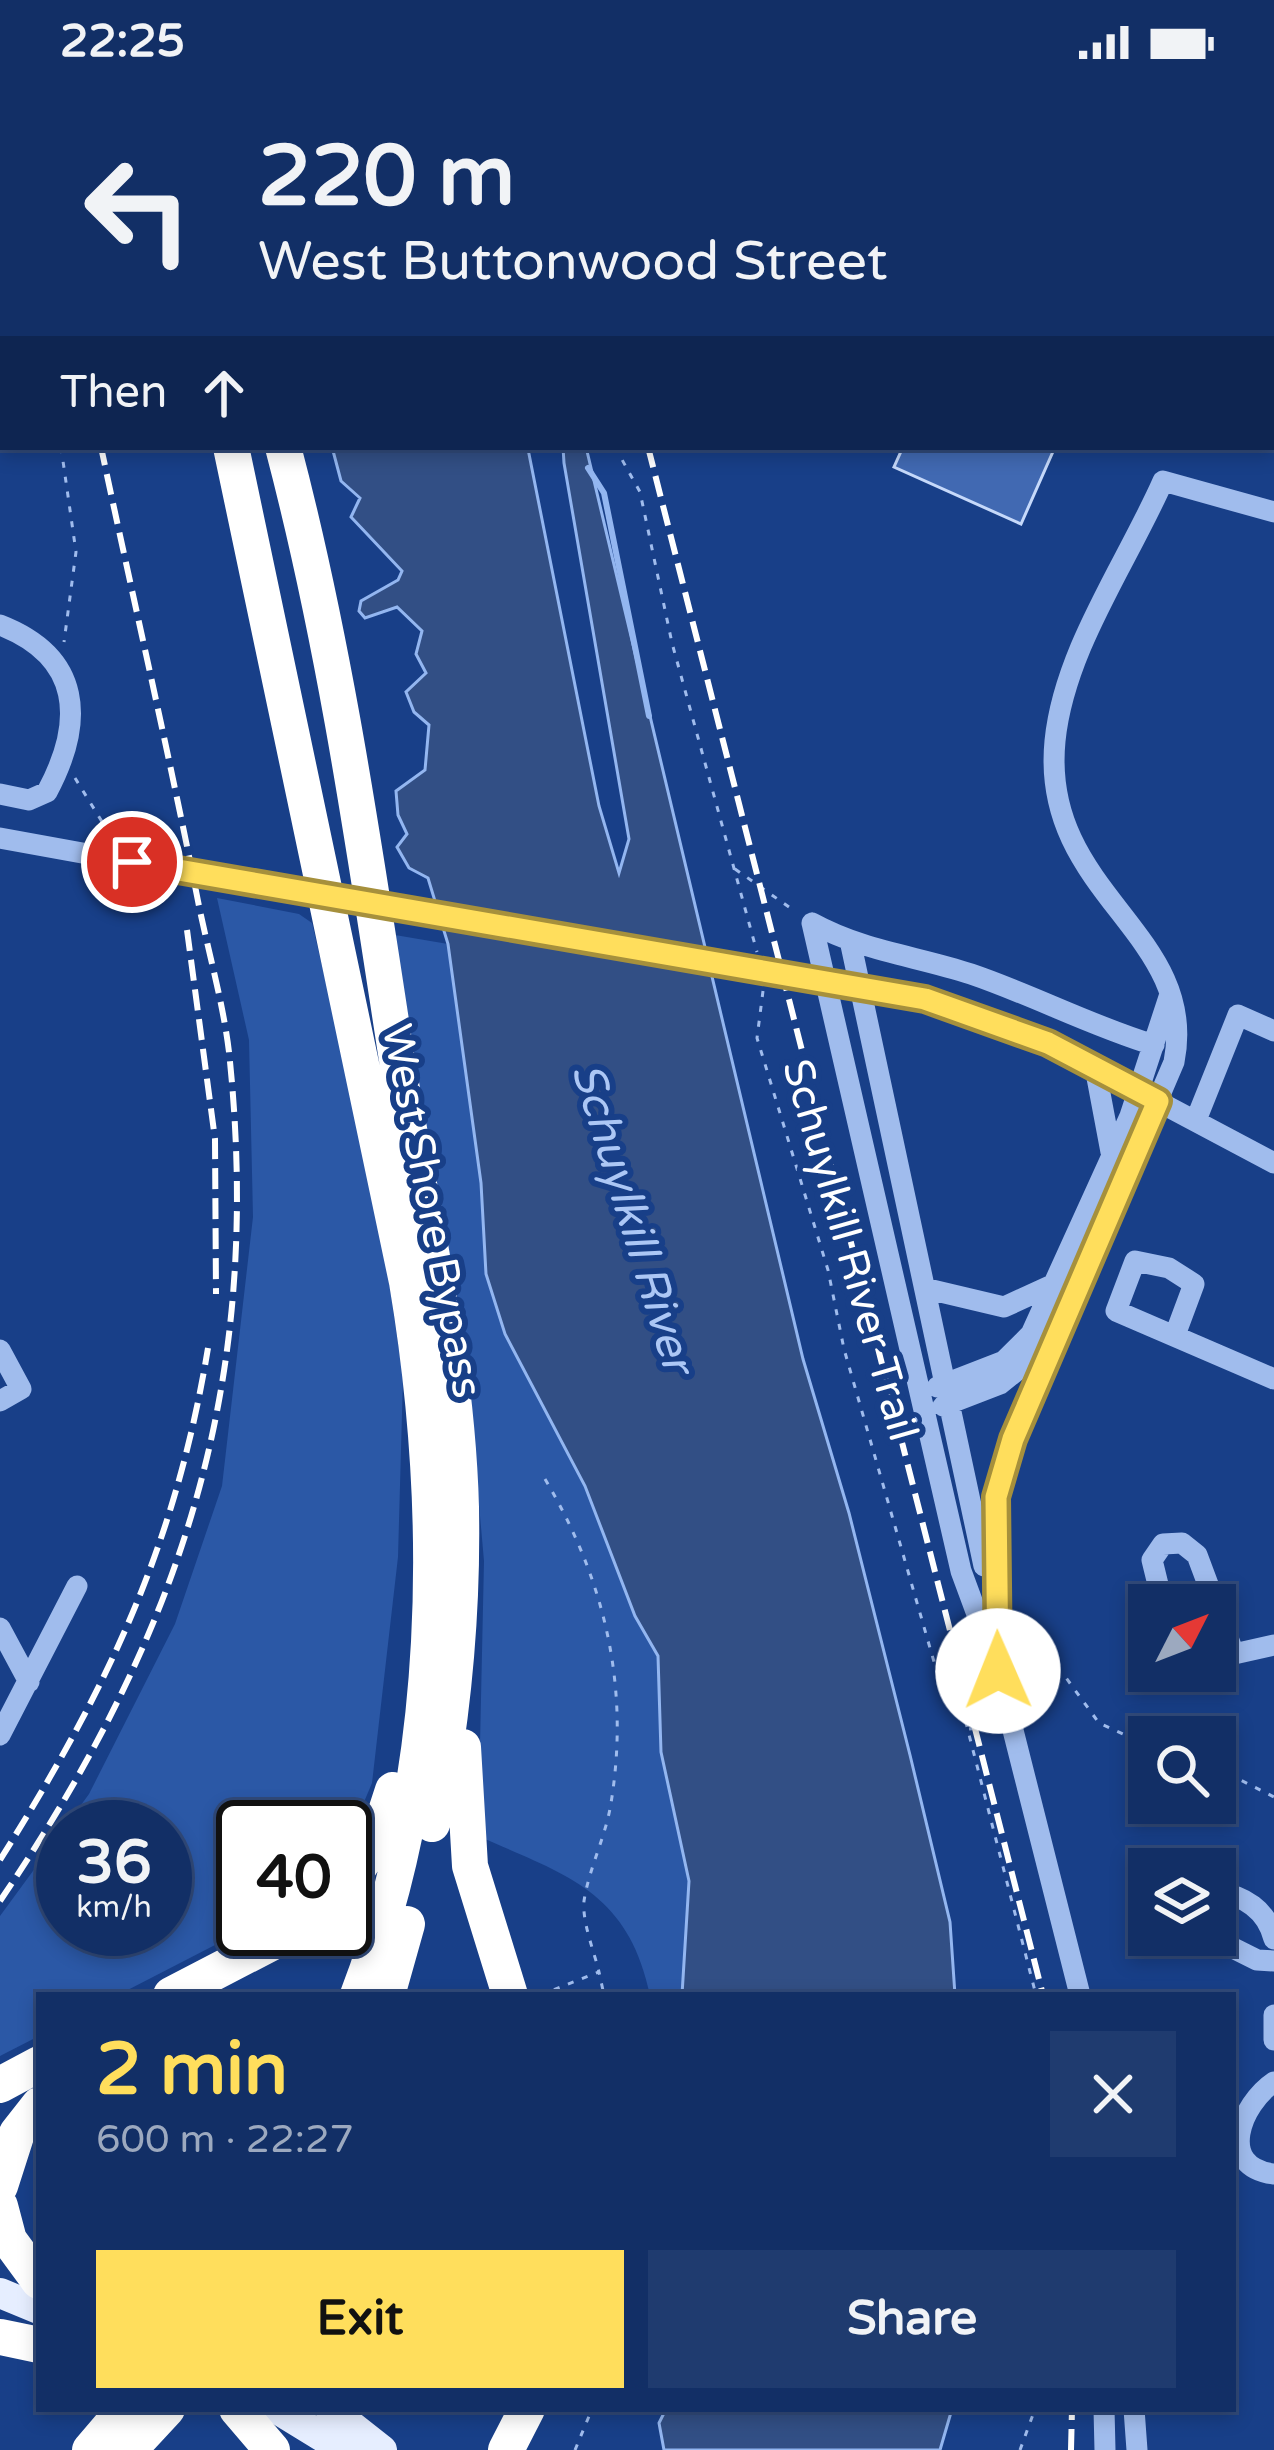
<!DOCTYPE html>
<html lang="en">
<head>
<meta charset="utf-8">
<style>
	body { margin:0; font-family:"Varela Round",sans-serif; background:#1f3b6f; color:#f1f3f6; height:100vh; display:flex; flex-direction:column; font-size:45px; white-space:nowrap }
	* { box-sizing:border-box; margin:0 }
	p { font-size:39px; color:#9ca9bf }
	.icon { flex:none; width:66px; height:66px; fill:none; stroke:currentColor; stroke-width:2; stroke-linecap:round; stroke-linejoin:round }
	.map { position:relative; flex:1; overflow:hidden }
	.drawer { position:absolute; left:36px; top:1908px; width:1200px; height:420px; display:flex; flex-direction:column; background:#122f66; border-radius:0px; box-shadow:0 6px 18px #0003,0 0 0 3px #314a7a }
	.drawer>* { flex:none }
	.banner { position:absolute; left:0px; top:0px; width:1275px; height:366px; box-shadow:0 6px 18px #0003,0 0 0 3px #314a7a; background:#122f66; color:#f1f3f6; overflow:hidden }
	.needle { width:78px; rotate:48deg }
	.tools { position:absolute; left:1128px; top:1500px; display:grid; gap:24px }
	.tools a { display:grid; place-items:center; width:108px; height:108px; border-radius:0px; background:#122f66; box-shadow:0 6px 18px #0003,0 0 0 3px #314a7a; font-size:60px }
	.speed { position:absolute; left:36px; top:1716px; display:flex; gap:24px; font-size:60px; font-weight:700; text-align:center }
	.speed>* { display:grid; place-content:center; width:156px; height:156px; border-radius:50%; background:#122f66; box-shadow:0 6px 18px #0003,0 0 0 3px #314a7a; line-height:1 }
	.speed small { font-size:30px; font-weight:400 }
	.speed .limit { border:6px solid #111; border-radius:18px; background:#fff; color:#111 }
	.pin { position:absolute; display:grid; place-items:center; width:102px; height:102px; color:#fff; margin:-51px; border:6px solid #fff; border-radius:50%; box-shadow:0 3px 12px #0007 }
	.me { position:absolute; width:132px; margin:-66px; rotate:359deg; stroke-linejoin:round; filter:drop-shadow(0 0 9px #0008) }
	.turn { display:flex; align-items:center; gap:42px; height:252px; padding:0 60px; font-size:54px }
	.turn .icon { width:156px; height:156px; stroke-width:2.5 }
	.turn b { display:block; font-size:84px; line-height:102px }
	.then { display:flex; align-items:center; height:114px; padding:0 60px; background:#0003; gap:24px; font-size:45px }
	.round { display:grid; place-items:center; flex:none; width:126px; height:126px; border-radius:0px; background:#1f3b6f }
	.summary { display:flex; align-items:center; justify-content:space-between; height:204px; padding:0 60px }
	h1 { font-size:72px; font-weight:800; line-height:90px; color:#ffde5c }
	.button { display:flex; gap:24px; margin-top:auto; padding:24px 60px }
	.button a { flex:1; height:138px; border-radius:0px; background:#ffde5c; color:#111; font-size:48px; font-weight:800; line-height:138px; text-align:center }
	.button a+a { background:#1f3b6f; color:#f1f3f6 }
	.status { display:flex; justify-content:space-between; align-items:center; height:84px; padding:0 60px; background:#122f66; direction:ltr }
	.status svg { height:33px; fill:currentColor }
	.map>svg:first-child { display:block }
	.green { fill:#2b58a6 }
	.water { fill:#324f85; stroke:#93b6f0; stroke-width:3 }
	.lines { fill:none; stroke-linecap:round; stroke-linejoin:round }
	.stream { stroke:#93b6f0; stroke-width:6 }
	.building { fill:#4169b2; stroke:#c6d9fa; stroke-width:3 }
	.path { stroke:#a0bced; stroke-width:3; stroke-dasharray:6 9; stroke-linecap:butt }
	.minor { stroke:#a0bced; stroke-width:21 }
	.major { stroke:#e6eeff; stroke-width:30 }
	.highway { stroke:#fff; stroke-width:36 }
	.rail { stroke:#fff; stroke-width:6; stroke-dasharray:21 9; stroke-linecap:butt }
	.minor-bridge { stroke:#a0bced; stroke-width:21 }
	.route-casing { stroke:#a6903c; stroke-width:30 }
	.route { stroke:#ffde5c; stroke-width:21 }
	.labels { text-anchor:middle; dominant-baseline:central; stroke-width:12; stroke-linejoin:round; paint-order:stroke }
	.street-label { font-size:42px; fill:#fff; stroke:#183f88 }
	.water-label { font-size:45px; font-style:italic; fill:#acc7f5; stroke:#183f88 }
</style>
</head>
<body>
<div class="status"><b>22:25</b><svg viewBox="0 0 49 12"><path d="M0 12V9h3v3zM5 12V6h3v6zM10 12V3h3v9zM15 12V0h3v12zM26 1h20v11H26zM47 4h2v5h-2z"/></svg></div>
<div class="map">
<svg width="1274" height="2366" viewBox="0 0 1274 2366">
	<rect width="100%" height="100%" fill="#183f88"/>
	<path class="green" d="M217,814L299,830L312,839L378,1121L403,1294L398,1473L372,1699L345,1763V1743H243L246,1845L118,1911H39V1952L0,1972V1832L63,1746V1845H165V1743H65L89,1710L175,1540L222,1402L253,1133L249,956Z
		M395,851L448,860L481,1099L486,1190L505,1250L585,1402L635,1532L658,1572L661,1668L689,1797L682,1911H650C628,1807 566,1791 478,1752L484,1477L468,1296Z"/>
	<path class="water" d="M332,363L528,365L599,722L619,789L629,755L564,379L563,363H586L803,1275L849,1429L910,1671L950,1838L955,1911H682L689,1797L661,1668L658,1572L635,1532L585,1402L505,1250L486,1190L481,1099L448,860L428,794L409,784L397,763L407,750L398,731L396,707L425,686L429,641L414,628L406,608L426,589L416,570L422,547L397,523L365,534L359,527L361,517L398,496L402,487L351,433L360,414L341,397Z
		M666,2325H952L940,2366H664L659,2339Z"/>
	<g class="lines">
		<path class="stream" d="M475,0V3
			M588,384L604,409L649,632"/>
	</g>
	<path class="building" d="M903,363H1055L1021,440L894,383Z"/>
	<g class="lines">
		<path class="path" d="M548,0V3
			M1018,0L1029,3
			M0,144L3,151
			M61,363L76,468L64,558
			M615,363L640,408L672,559L757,868
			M75,694L109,749
			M735,785L796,828
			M763,907L757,954L828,1186L844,1265L945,1616L966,1639L1036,1911
			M545,1395C605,1496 630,1603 611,1719C606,1752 589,1784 584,1817C582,1838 594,1867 599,1888
			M1033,1634L1052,1596L1064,1591L1099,1639L1149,1662
			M969,1645L989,1643
			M1215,1683L1274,1713
			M540,1911L599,1888L604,1911
			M575,2366L592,2325
			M1020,2366L1035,2325"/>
		<path class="minor" d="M1208,0L1209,3
			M1272,148L1274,153
			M0,541C82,573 85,637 47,708L29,716L0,710
			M0,754L220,794
			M812,839L961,1487L998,1587L1080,1911
			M812,839C863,867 916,872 971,890C1033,911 1091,942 1154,961
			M851,861L984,1482
			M1048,959L1274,1079
			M1095,983L1111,1068
			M1196,1036L1238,931L1274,947
			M928,1205L1004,1223L1052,1201
			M1175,1251L1194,1200L1169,1184L1135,1177L1116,1227L1274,1295
			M0,1266L21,1305L0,1317
			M937,1303L1004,1277L1031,1250L1130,1032L1170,910
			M943,1322L1000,1300L1050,1260
			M1163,1521L1152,1476L1163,1460L1182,1459L1197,1471L1234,1570
			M0,1544L29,1598
			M1215,1583L1234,1570L1274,1561
			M998,1587L996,1413L1013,1355L1174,978C1200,848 1040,810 1055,657C1064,566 1127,479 1163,397L1274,428
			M0,1651L77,1502
			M1215,1808C1244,1811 1267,1826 1274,1855
			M1207,1851L1257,1876L1274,1877
			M1274,1931V1956
			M1274,1998C1241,2020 1216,2083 1274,2090
			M1104,2325L1105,2366
			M1134,2325L1137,2366"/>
		<path class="major" d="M0,2209L39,2225
			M277,2325L344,2366
			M330,2325L382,2366"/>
		<path class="highway" d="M135,0L136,3
			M169,0L170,3
			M231,363L407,1198C446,1431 443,1688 358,1911
			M283,363C335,560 364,762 395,963C419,1115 457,1269 461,1423C463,1529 453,1636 432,1740
			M463,1663L470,1782L510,1911
			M345,1805L377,1755L393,1706
			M171,1911L298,1845
			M387,1911L407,1840
			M0,2001L39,1980
			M0,2102L17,2049L39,2021
			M0,2122L9,2156L39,2197
			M0,2253L39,2261
			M237,2325L272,2366
			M90,2366L125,2325
			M129,2366L167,2325
			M506,2366L527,2325"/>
		<path class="rail" d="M14,0L15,3
			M648,0L654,3
			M672,0L679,3
			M584,3V0
			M1272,327L1274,328
			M648,363L1043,1911
			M187,846L215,1055L216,1210
			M0,1776C107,1605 175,1464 208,1264
			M0,1817C183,1547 264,1297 229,968C223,918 208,867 198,817C168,665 133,514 101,363
			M1071,2366L1072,2325"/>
		<path class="minor-bridge" d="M220,794L925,915L1048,959"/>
	</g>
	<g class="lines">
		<defs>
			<path id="route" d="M132,778L925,915L1048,959L1158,1017L1013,1355L996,1413L998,1587"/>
		</defs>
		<use href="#route" class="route-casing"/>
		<use href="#route" class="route"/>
	</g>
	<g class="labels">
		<g class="street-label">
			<text transform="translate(432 1127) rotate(79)">West Shore Bypass</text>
			<text transform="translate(850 1166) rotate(74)">Schuylkill River Trail</text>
		</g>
		<g class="water-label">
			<text transform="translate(632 1134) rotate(73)">Schuylkill River</text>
		</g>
	</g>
</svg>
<div class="tools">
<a><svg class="needle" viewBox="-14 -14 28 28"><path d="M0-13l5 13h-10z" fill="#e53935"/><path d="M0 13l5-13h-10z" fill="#9ca9bf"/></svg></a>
<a><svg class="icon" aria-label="search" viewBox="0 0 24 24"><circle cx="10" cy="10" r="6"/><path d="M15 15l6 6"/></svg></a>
<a><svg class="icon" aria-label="layers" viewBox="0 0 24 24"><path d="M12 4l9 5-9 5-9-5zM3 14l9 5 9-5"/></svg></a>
</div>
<div class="speed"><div>36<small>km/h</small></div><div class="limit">40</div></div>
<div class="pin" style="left:132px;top:778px;background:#d93025"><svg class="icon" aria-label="arrive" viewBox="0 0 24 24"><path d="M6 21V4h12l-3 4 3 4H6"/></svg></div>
<svg class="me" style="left:998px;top:1587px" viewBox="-20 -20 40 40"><circle r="19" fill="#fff"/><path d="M0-13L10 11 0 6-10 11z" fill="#ffde5c"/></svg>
<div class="banner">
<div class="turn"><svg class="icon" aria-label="left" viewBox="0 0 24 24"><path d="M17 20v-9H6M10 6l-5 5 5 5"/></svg><div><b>220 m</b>West Buttonwood Street</div></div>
<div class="then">Then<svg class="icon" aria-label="ahead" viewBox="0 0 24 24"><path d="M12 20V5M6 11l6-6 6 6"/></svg></div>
</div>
<section class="drawer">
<div class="summary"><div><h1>2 min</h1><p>600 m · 22:27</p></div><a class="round"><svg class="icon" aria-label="close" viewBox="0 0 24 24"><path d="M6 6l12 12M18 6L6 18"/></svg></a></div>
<div class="button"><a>Exit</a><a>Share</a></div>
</section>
</div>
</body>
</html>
